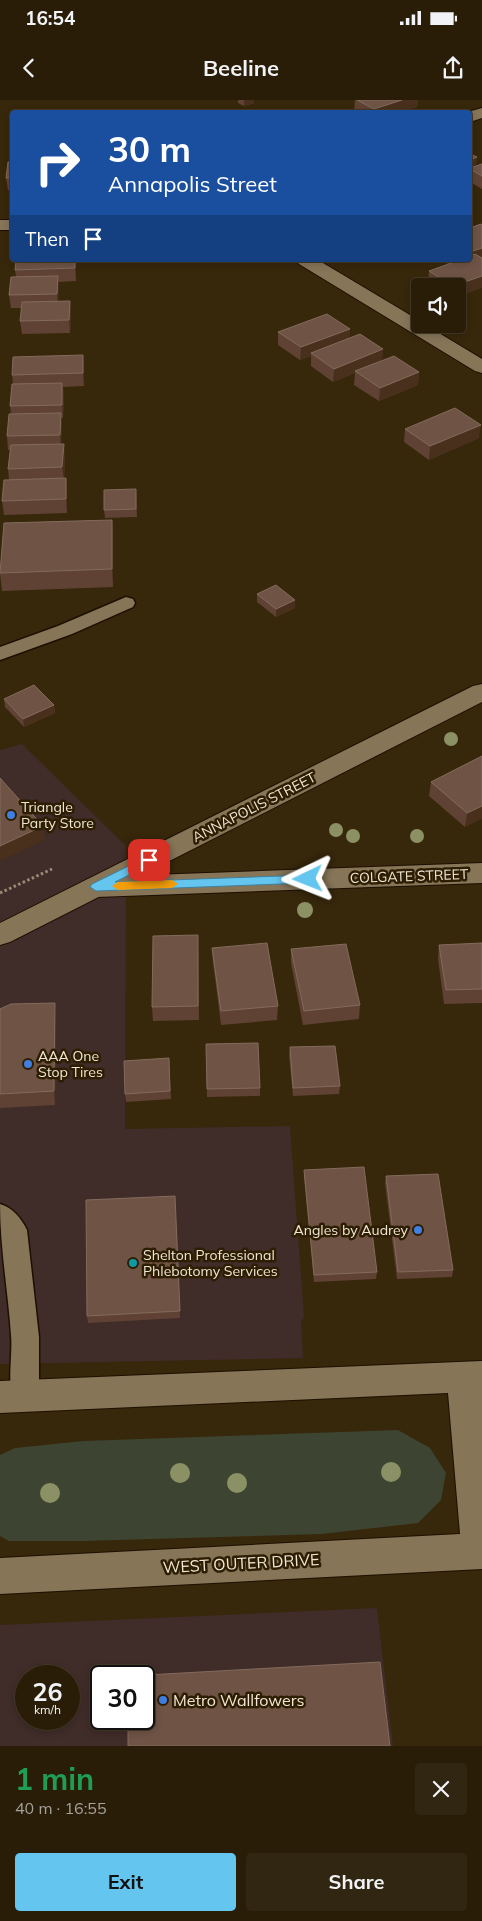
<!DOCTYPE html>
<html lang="en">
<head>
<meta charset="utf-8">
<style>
	body { margin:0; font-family:Mulish,sans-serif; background:#312612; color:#f1f3f6; height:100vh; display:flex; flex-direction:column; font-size:19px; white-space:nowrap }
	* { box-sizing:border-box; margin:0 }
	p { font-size:16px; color:#a5a29c }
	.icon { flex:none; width:28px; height:28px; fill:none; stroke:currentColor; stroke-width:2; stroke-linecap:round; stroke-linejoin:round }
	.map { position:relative; height:1646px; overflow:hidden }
	.details { display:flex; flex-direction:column; background:#291d08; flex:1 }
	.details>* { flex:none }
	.hud { position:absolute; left:10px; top:10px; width:462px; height:152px; border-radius:5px; box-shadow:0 2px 8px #0003,0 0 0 1px #453b29; background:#1a4fa0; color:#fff; overflow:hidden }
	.fabs { position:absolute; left:411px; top:178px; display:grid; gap:10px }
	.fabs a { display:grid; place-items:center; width:55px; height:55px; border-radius:5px; background:#291d08; box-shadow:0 2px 8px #0003,0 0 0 1px #453b29; font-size:25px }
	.speed { position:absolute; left:15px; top:1565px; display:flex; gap:10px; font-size:25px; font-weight:700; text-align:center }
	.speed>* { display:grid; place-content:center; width:65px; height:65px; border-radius:50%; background:#291d08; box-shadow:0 2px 8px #0003,0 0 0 1px #453b29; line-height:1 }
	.speed small { font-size:12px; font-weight:400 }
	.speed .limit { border:2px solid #111; border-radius:8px; background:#fff; color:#111 }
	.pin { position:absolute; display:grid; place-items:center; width:42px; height:42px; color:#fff; margin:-21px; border-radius:10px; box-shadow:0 2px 8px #0006 }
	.me { position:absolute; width:55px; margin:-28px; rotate:268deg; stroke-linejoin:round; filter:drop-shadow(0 0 4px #0008) }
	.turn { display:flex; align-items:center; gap:18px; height:105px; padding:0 15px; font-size:22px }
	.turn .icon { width:65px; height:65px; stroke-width:2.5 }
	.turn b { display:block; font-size:35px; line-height:42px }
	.then { display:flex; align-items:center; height:48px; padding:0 15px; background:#0003; gap:10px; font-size:19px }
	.round { display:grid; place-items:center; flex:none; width:52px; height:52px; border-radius:5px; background:#312612 }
	.summary { display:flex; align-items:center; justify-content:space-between; height:85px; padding:0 15px }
	h1 { font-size:30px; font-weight:700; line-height:38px; color:#1e9e55 }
	.primary-button { display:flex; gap:10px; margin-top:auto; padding:10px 15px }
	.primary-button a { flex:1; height:58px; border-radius:5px; background:#64c5ee; color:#111; font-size:20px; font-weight:700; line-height:58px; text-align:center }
	.primary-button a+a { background:#312612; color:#f1f3f6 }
	.status { display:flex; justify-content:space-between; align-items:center; height:35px; padding:0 25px; background:#291d08; direction:ltr }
	.status svg { height:14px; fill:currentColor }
	header { display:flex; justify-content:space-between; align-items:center; height:65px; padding:0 15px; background:#291d08; font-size:22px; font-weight:700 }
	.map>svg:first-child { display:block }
	.commercial { fill:#402c29; fill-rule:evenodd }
	.green { fill:#3d4432 }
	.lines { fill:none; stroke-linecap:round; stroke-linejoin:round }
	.service-casing { stroke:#1c1000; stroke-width:3 }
	.minor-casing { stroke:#1c1000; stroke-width:2 }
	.tertiary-casing { stroke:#1c1000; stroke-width:2 }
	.secondary-casing { stroke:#1c1000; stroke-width:2 }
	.path { stroke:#988b75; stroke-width:3; stroke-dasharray:2.5 2.5; stroke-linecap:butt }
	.service { fill:#877558; fill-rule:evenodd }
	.minor { fill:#877558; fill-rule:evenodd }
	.tertiary { fill:#877558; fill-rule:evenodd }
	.secondary { fill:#877558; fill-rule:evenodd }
	.tree { fill:#8c9165 }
	.wall { fill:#5f4234 }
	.shaded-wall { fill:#48301c }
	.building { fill:#6f5446; stroke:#836b5c }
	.route { fill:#64c5ee; stroke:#41809b }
	.slow { fill:#f59e0b }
	.shop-dot { fill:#3f7fe0; stroke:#2d1e02; stroke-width:2 }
	.culture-dot { fill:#0f9aa8; stroke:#2d1e02; stroke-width:2 }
	.labels { text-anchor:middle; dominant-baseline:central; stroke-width:5; stroke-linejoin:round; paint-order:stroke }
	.poi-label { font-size:14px; fill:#f0e6d6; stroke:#2d1e02; text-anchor:start }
	.street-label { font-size:14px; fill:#f0e6d6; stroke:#2d1e02 }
	.near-street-label { font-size:16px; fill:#f0e6d6; stroke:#2d1e02 }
	.near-poi-label { font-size:16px; fill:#f0e6d6; stroke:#2d1e02; text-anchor:start }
</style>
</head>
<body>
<div class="status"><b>16:54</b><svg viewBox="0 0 49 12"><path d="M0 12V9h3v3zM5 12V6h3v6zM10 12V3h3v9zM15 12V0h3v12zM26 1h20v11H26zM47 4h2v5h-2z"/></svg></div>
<header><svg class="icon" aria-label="back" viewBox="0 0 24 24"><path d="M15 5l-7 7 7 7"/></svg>Beeline<svg class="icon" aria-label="share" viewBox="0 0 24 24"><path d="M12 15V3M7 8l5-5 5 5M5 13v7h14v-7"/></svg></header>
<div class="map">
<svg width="482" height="1646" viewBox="0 0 482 1646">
	<rect width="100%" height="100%" fill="#37270b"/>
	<path class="commercial" d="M22,644L126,746L125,1029L290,1026L304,1217L301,1222L303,1258L0,1264V650Z
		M377,1508L393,1646H0V1525ZM26,1576H69V1619H26ZM101,1576H144V1619H101Z"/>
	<path class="green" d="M398,1330L430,1348L446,1373L441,1400L418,1423L322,1434L83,1441H9L0,1436V1355L15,1348L83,1341Z"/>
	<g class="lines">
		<defs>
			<path id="service" d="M126,497L133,499L135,503L133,507L72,534L0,560V547L58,526Z
				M0,1104C13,1108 21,1118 27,1130L39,1237V1295L35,1304L25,1308L15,1304C6,1284 13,1257 11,1235C8,1191 0,1148 0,1104Z"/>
			<path id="minor" d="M482,8V18L470,22V12H468Z
				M0,120H12V130H0Z
				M296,160H318L420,221V224H424L482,259V273L475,271L299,164Z
				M482,763V783L96,797L86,794L83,787L86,780L96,777Z"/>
			<path id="tertiary" d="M482,584V602L10,842L0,845V823L473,586Z"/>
			<path id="secondary" d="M482,1261V1469L0,1494V1458L460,1434L448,1293L0,1313V1281Z"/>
		</defs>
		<use href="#service" class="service-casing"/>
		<use href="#minor" class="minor-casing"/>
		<use href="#tertiary" class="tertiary-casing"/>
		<use href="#secondary" class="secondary-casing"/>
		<path class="path" d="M0,793L52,769"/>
		<use href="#service" class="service"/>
		<use href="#minor" class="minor"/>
		<use href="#tertiary" class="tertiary"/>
		<use href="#secondary" class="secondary"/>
	</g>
	<g class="tree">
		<circle cx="451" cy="639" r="7"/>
		<circle cx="336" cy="730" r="7"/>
		<circle cx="353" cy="736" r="7"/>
		<circle cx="417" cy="736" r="7"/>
		<circle cx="305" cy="810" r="8"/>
		<circle cx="391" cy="1372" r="10"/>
		<circle cx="180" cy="1373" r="10"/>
		<circle cx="237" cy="1383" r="10"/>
		<circle cx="50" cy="1393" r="10"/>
	</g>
	<path class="wall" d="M238,0H244L254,3L244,6L238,3Z
		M355,0H418L417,7L399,12H357L354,11Z
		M12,62V90H8L6,78Z
		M482,64V89L470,82V68Z
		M16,160H76V181L58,182V201H70L71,214L70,233L22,234L20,221L22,208H11L9,195L16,177L15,170Z
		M441,160H470L458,186H431L428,184L429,171L448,164Z
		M350,229L349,238L383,249L382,260L419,272L418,285L379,301L354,285L355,273L333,282L311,266V256L300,260L278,245V232Z
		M83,255L84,286L63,287L64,297L63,318H61L62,326L61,344L65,357L64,378H66L67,391V413L4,415L2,401L9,379L8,369L10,350H8L7,336L11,314L10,306L13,284L12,275Z
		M405,329L479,338L429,360L404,342Z
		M136,389L137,417L105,418L104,410Z
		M112,420L113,437V487L2,491L0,473Z
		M257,494L295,500V508L276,517L257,502Z
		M4,599L54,605L55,613L24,627L5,607Z
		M482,656L465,727L429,696L431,682Z
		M198,835L199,920L153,921L152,907Z
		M482,843V903L444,904L438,859L439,845Z
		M212,848L278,906L277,920L221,925L213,862Z
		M291,849L360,905L359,919L303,925L291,863Z
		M0,909L56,917L55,1005L0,1008Z
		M206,944L260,988V996L207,997Z
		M290,947L340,986L339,994L293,996L289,955Z
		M169,958L171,999L126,1002L125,994Z
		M304,1070L377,1172L376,1179L314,1182L304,1077Z
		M386,1076L453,1170L452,1177L397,1179L385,1083Z
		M175,1096L180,1218L88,1223L87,1216Z"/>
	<path class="shaded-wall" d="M244,0H254V3L244,6Z
		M402,0H418L417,7L399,12H373L374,9Z
		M477,57L476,65L470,67V60Z
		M482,148V160L456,169L457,160H470V152Z
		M75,160H76V181L75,168Z
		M58,176L59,189L58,207L57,194Z
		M482,176V188L458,197V186H453Z
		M70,201L71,214L70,233L69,220Z
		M350,229L349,242L311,253V256L300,260L301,247Z
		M383,249L382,263L355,271V273L333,282L334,269Z
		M83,255L84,268V286L83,273Z
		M419,272L418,285L379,301L380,288Z
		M62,283L64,297L63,318L62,305Z
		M61,313L62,326L61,349L60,335Z
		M481,325L479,338L429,360L430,346Z
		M64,344L65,357L64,381L62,367Z
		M66,378L67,391V413L66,399Z
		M112,420L113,437V487L112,469Z
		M295,500V508L276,517V509Z
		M54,605L55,613L24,627L23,619Z
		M482,706V719L465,727L467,713Z
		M43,726L45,740L0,761V746Z
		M55,903L56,917L55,1005L54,991Z"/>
	<path class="building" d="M357,0H402L374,9Z
		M470,54L477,57L470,60Z
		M8,62H12V78H6Z
		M482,64V76L470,69V68Z
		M481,124L482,125V148L470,152V128Z
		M475,154L482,158V176L453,186L429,171L460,160H470V156Z
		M16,160H75V168L15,170Z
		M58,176L57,194L9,195L11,177Z
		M70,201L69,220L20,221L22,202Z
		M327,214L350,229L301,247L278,232Z
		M360,234L383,249L334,269L311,253Z
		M83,255V273L12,275L13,257Z
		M394,256L419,272L380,288L355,271Z
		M62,283V305L10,306L12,284Z
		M455,308L481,325L430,346L405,329Z
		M61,313L60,335L7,336L9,314Z
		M64,344L62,367L8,369L11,345Z
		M66,378V399L2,401L4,380Z
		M136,389V409L104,410V390Z
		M112,420V469L0,473L4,423Z
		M276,485L295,500L276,509L257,494Z
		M34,585L54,605L23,619L4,599Z
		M482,656V706L467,713L431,682Z
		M0,678L43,726L0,746Z
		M198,835V906L152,907L153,836Z
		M267,843L278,906L221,911L212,848Z
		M482,843V889L446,890L439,845Z
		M346,844L360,905L304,911L291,849Z
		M55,903L54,991L0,994V909L11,904Z
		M258,943L260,988L207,989L206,944Z
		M335,946L340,986L293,988L290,947Z
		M169,958L170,991L125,994L124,961Z
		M364,1067L377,1172L314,1175L304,1070Z
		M438,1074L453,1170L398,1172L386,1076Z
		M175,1096L180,1211L87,1216L86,1100Z
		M380,1562L390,1646H128V1619H144V1576H128Z"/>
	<path class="route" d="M149,756L154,760L153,763L115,782L308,775L314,779L308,783L96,791L90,787L92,784Z"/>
	<path class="slow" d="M172,780L178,784L172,788L118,790L112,786L118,782Z"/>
	<g class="shop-dot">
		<circle cx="11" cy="715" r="5"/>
		<circle cx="28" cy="964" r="5"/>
		<circle cx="418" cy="1130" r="5"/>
		<circle cx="163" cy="1600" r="5"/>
	</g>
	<circle class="culture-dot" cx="133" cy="1163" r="5"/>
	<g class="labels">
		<g class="poi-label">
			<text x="21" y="707">Triangle<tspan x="21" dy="16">Party Store</tspan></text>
			<text x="38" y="956">AAA One<tspan x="38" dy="16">Stop Tires</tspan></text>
			<text x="408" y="1130" text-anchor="end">Angles by Audrey</text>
			<text x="143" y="1155">Shelton Professional<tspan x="143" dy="16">Phlebotomy Services</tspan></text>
		</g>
		<g class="street-label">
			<text transform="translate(254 707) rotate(-27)">ANNAPOLIS STREET</text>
			<text transform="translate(409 776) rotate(-2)">COLGATE STREET</text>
		</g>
		<g class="near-street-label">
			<text transform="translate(241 1463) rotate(-3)">WEST OUTER DRIVE</text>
		</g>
		<g class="near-poi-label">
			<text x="173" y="1600">Metro Wallfowers</text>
		</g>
	</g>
</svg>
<div class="fabs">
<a><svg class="icon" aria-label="sound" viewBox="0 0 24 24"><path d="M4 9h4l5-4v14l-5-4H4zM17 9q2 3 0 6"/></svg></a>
</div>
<div class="speed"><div>26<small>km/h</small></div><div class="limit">30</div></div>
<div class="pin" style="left:149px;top:760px;background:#d93025"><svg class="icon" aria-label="arrive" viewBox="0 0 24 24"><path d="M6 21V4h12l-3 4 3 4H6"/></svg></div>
<svg class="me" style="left:308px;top:779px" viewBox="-20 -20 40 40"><path d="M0-17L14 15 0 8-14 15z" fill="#64c5ee" stroke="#fff" stroke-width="4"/></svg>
<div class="hud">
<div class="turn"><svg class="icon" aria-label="right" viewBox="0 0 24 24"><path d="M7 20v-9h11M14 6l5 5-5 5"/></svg><div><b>30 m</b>Annapolis Street</div></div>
<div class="then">Then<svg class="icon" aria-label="arrive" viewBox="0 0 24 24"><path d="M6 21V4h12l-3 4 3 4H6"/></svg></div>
</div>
</div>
<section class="details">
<div class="summary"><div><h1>1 min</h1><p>40 m · 16:55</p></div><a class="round"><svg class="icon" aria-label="close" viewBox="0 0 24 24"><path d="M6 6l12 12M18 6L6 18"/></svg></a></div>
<div class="primary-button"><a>Exit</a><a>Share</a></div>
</section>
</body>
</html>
